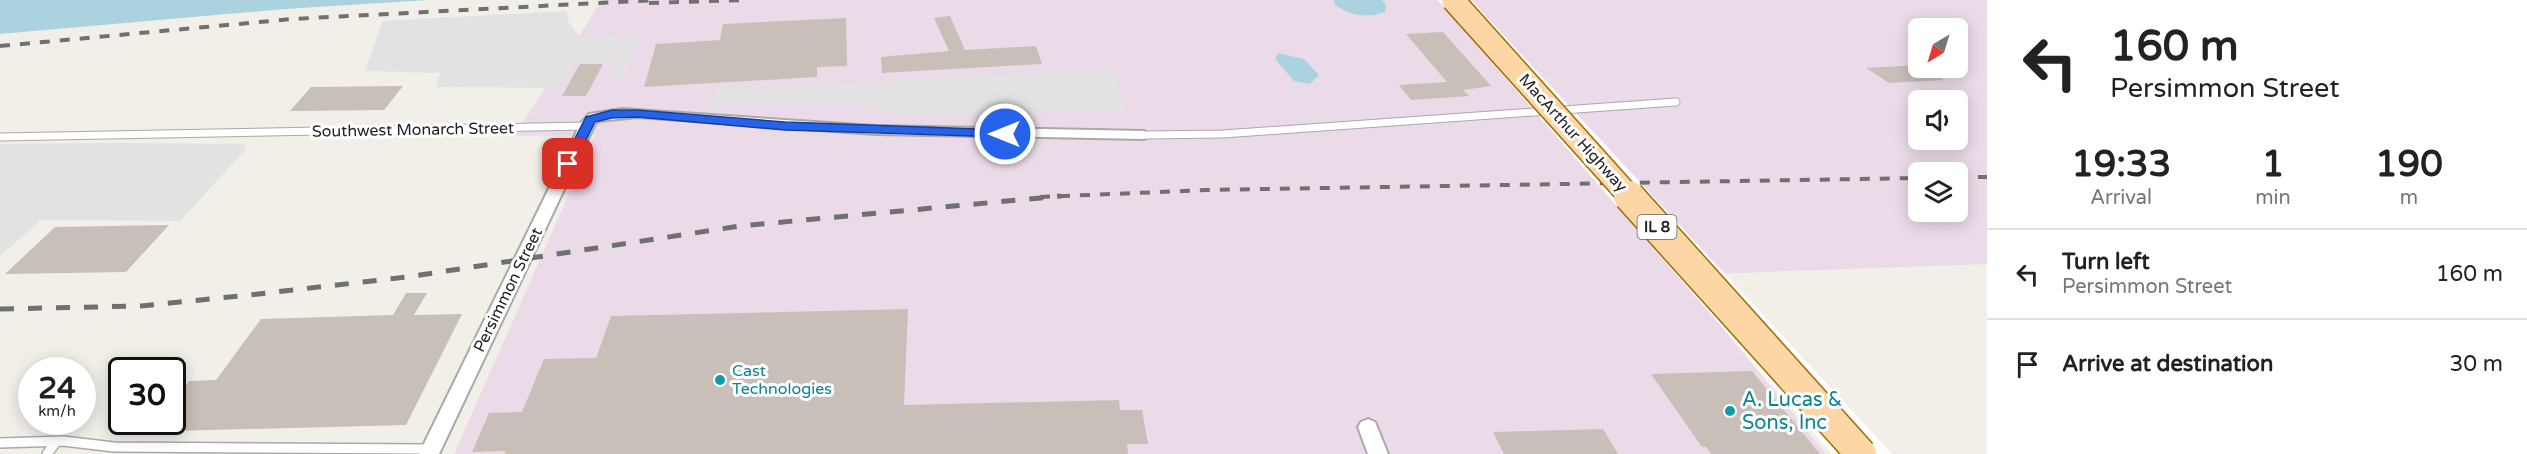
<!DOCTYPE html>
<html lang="en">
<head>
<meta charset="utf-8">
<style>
	body { margin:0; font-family:"Varela Round",sans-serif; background:#f6f6f6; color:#222; height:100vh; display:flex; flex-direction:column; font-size:22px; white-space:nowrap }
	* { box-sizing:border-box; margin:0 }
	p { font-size:20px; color:#767676 }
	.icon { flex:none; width:33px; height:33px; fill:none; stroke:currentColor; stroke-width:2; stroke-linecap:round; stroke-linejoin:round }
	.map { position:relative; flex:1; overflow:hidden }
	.panel { display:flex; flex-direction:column; background:#fff; width:540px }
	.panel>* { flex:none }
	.top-card { background:#fff; color:#222; overflow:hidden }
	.needle { width:39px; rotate:218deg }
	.buttons { position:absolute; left:1908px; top:18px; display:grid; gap:12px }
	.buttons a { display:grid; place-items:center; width:60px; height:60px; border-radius:9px; background:#fff; box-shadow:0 3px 15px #0003; font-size:30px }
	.speed { position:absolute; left:18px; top:357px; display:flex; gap:12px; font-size:30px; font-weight:700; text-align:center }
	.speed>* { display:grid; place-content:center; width:78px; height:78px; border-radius:50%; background:#fff; box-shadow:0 3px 15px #0003; line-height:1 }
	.speed small { font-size:15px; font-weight:400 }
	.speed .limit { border:3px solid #111; border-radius:9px; background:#fff; color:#111 }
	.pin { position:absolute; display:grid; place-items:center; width:51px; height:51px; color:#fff; margin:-26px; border-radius:12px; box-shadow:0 3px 9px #0006 }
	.me { position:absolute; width:66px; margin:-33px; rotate:270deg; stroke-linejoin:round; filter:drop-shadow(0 0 4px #0008) }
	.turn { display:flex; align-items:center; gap:21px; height:126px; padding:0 24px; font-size:27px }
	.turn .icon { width:78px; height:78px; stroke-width:2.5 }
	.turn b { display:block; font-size:42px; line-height:51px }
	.eta { display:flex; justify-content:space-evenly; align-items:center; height:102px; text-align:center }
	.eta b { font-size:36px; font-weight:800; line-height:42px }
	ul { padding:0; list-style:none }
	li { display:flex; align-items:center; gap:18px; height:90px; padding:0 24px; border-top:2px solid #e0e0e0 }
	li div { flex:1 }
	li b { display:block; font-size:22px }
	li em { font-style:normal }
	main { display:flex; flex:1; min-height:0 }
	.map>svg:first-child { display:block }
	.industrial { fill:#ebdbe8; fill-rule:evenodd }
	.parking { fill:#e2e2e2 }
	.water { fill:#aad3df }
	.pier { fill:#fff }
	.building { fill:#c7bfb8 }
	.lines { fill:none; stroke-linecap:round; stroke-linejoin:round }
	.lane-far1-casing { stroke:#a9a9a9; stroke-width:9 }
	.lane-casing { stroke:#a9a9a9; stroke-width:12 }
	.street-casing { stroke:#a9a9a9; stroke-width:4 }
	.lane-far1 { stroke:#fff; stroke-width:7 }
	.lane { stroke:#fff; stroke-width:9 }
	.street { fill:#fff; fill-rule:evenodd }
	.rail-far1 { stroke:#707070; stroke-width:4; stroke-dasharray:10 10; stroke-linecap:butt }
	.rail { stroke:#707070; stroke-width:5; stroke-dasharray:14 14; stroke-linecap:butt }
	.primary-bridge-far1-casing { stroke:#a06b00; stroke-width:25; stroke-linecap:butt }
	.primary-bridge-casing { stroke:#a06b00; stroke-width:33; stroke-linecap:butt }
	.primary-bridge-far1 { stroke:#fcd6a4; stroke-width:22 }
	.primary-bridge { stroke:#fcd6a4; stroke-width:30 }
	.route { fill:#2563eb; stroke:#184099; stroke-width:1.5 }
	.culture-dot { fill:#0f9aa8; stroke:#fff; stroke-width:2 }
	.labels { text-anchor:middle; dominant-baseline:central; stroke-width:6; stroke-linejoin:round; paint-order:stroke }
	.shield { fill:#fff; stroke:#646464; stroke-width:1.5 }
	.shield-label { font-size:15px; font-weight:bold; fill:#222 }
	.street-label { font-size:16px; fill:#222; stroke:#fff }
	.culture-label { font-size:16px; fill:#0d838f; stroke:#fff; text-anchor:start }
	.near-culture-label { font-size:20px; fill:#0d838f; stroke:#fff; text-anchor:start }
</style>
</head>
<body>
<main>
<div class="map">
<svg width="1987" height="454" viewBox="0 0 1987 454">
	<rect width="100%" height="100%" fill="#f2efe9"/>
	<path class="industrial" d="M602,0H1987V264L1679,275L1826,454H454L595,135L514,136ZM1918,28H1958V68H1918ZM1918,100H1958V140H1918ZM1918,172H1958V212H1918Z"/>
	<path class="parking" d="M566,11L569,23L580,37L620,35L612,62H575L559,88L436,87L440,73L365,71L383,21Z
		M642,33L624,75H608L627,34Z
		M1112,69L1124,111L908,115L859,105L712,106L719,84L749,83L748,88Z
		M107,143L244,144L246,149L180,221L41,220L0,256V144Z"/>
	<path class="water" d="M0,0H429L286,9L0,34Z
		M1334,0H1382L1386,5L1385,12C1367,19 1350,15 1335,5Z
		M1278,53L1304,59L1319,75L1310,84L1294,81L1275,59Z"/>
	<path class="pier" d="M1438,0H1471L1892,454H1832Z"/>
	<path class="building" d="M950,16L965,50L1036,46L1042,64L882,73L881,57L949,51L934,18Z
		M846,18L847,66L817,67V77L644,87L656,44L720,40L723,24Z
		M1443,32L1491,86L1463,90L1469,96L1411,100L1399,85L1447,82L1406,34Z
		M580,64H603L586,96H562Z
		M1918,65V68H1925L1944,80L1889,83L1866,68Z
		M403,86L384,110L290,111L311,87Z
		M169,225L126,272L5,274L55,227Z
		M406,293H427L414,315L462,314L406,425L172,431V403L189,381L216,380L261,319L393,315Z
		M908,309L904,405L1119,400L1120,410H1142L1148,444H1127L1128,454H504L506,451L472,452L489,413L522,412L544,359L596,358L611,316Z
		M1752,371L1820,454H1711L1706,447H1702L1651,374Z
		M1603,429L1618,454H1504L1493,432Z"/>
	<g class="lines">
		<defs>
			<path id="lane-far1" d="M1144,135L1223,134L1676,102
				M0,137L587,126"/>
			<path id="lane" d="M0,443L63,441L114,447L431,449
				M47,454L56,442"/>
			<path id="street" d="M622,109L875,126L1144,131L1151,135L1144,139L875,134L638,117L599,121L595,124L439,454H419L581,123L589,114Z
				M1368,419L1375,422L1388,454H1368L1358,427L1361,422Z"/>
		</defs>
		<use href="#lane-far1" class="lane-far1-casing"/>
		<use href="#lane" class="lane-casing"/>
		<use href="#street" class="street-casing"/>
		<use href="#lane-far1" class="lane-far1"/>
		<use href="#lane" class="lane"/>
		<use href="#street" class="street"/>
		<path class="rail-far1" d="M649,3L745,0
			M0,46L292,19L656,0
			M1958,177H1987
			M1040,197L1207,190L1918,178"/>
		<path class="rail" d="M0,309L141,306L249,295L407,277L740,226L1061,196"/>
		<defs>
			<path id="primary-bridge-far1" d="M1453,0L1630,197"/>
			<path id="primary-bridge" d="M1629,196L1861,454"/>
		</defs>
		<use href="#primary-bridge-far1" class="primary-bridge-far1-casing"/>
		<use href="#primary-bridge" class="primary-bridge-casing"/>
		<use href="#primary-bridge-far1" class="primary-bridge-far1"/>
		<use href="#primary-bridge" class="primary-bridge"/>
	</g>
	<path class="route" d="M637,110L785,122L1005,130L1011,134L1005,137L785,130L637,117L612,118L595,122L573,167H564L562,164L586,117L612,110Z"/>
	<g class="culture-dot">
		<circle cx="720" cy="380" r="6"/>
		<circle cx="1730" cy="411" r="6"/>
	</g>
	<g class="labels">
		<rect class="shield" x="1637.5" y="215" width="39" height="24" rx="4.5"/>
		<g class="shield-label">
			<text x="1657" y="227">IL 8</text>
		</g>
		<g class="street-label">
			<text transform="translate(413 130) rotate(-1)">Southwest Monarch Street</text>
			<text transform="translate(1573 133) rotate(48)">MacArthur Highway</text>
			<text transform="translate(508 290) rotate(-64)">Persimmon Street</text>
		</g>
		<g class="culture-label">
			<text x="732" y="371">Cast<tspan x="732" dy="18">Technologies</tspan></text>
		</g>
		<g class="near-culture-label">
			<text x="1742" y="400">A. Lucas &amp;<tspan x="1742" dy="23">Sons, Inc</tspan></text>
		</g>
	</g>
</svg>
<div class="buttons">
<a><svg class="needle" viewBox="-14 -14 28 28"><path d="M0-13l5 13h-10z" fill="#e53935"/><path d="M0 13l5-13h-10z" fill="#767676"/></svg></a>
<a><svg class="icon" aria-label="sound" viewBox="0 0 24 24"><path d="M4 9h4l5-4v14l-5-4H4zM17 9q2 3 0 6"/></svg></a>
<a><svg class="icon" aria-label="layers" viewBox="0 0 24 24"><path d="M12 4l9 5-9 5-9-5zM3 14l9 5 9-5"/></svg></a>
</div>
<div class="speed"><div>24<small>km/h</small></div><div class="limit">30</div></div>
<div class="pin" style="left:568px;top:164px;background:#d93025"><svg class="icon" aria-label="arrive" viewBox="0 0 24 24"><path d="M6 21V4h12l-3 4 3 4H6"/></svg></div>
<svg class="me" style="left:1005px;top:134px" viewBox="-20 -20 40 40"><circle r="17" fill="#2563eb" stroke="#fff" stroke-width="3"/><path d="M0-11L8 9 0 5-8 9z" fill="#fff"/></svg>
</div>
<section class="panel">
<div class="top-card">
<div class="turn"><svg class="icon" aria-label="left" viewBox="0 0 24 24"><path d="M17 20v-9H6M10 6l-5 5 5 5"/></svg><div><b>160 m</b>Persimmon Street</div></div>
</div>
<div class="eta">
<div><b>19:33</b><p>Arrival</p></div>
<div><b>1</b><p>min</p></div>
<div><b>190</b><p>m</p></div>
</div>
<ul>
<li><svg class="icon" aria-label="left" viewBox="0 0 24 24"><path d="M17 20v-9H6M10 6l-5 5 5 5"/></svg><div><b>Turn left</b><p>Persimmon Street</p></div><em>160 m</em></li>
<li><svg class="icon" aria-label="arrive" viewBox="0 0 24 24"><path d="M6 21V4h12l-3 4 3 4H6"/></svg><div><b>Arrive at destination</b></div><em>30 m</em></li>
</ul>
</section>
</main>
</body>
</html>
